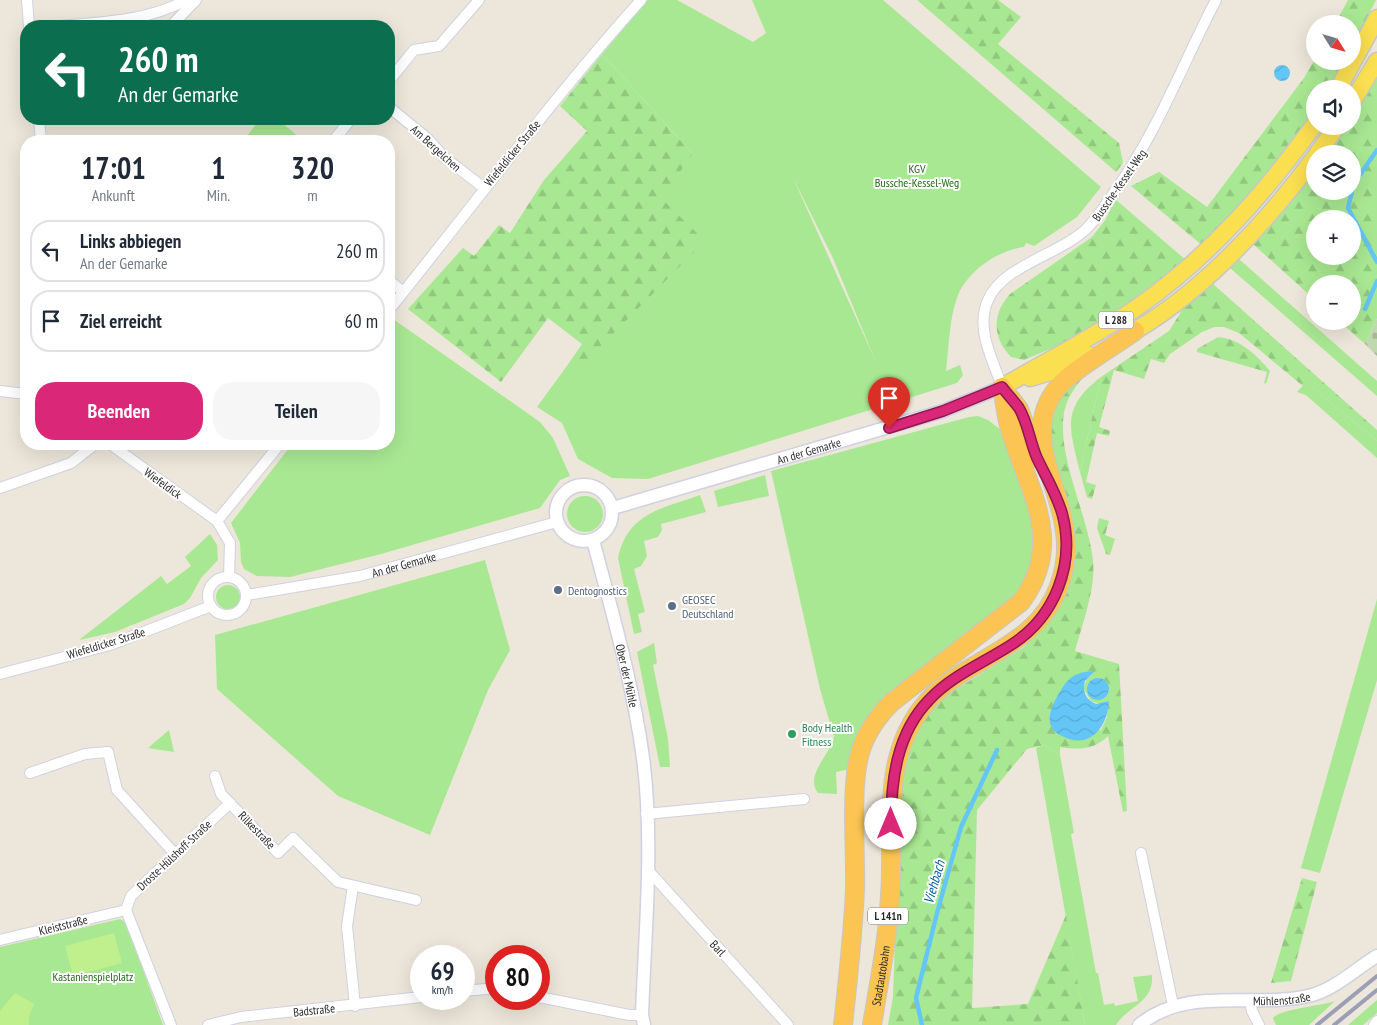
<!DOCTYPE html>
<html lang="de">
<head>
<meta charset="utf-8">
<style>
	body { margin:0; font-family:"PT Sans Narrow",sans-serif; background:#f6f6f7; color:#1f2937; height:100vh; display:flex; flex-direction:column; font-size:19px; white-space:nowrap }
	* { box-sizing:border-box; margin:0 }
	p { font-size:16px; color:#747a83 }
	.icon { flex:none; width:28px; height:28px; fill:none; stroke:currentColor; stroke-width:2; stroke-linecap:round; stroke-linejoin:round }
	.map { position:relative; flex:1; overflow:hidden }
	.drawer { position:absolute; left:20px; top:135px; width:375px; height:315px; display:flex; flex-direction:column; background:#fff; border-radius:20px; box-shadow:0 5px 20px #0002 }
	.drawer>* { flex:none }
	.top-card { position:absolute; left:20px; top:20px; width:375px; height:105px; border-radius:20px; box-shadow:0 5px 20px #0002; background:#0b6e4f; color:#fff; overflow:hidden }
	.needle { width:32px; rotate:127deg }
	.controls { position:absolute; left:1306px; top:15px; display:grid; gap:10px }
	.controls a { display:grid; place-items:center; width:55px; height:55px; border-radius:50%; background:#fff; box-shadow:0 5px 20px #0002; font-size:25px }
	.speed { position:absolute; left:410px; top:945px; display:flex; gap:10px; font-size:25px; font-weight:700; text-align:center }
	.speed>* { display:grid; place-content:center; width:65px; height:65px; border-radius:50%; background:#fff; box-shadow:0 5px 20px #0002; line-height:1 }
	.speed small { font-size:12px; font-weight:400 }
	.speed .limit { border:8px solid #d22; background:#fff; color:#111 }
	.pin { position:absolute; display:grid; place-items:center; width:42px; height:42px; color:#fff; margin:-51px -21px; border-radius:50% 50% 50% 0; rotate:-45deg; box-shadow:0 0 5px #0007 }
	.pin .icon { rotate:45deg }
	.me { position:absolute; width:55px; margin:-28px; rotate:0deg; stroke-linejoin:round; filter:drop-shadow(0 0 4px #0008) }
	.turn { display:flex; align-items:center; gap:18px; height:105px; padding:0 15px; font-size:22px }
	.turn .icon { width:65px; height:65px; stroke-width:2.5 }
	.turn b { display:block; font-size:35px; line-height:42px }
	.eta { display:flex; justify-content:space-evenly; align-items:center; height:85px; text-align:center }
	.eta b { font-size:30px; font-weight:700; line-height:35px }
	.primary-button { display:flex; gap:10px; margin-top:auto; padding:10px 15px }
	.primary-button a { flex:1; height:58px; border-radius:20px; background:#db2777; color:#fff; font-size:20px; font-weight:700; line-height:58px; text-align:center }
	.primary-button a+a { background:#f6f6f7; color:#1f2937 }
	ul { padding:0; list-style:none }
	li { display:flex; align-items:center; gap:15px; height:62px; margin:0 10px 8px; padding:0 5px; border:2px solid #e0e1e3; border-radius:20px }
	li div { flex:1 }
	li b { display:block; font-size:19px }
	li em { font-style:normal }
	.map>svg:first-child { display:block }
	.green { fill:#a9e892; fill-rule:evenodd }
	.forest { fill:url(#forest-firs); fill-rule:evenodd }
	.cemetery { fill:url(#cemetery-stones) }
	.pitch { fill:#bff08d }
	.water { fill:url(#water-waves) }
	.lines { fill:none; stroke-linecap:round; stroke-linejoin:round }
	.stream { stroke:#64c6f7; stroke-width:4.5 }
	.minor-casing { stroke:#cfd1e3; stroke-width:12 }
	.tertiary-casing { stroke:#cfd1e3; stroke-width:15 }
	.primary-casing { stroke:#c7c7c7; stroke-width:19 }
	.trunk-casing { stroke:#c7c7c7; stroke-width:20 }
	.minor { stroke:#fff; stroke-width:10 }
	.tertiary { stroke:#fff; stroke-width:12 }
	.primary { stroke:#fadf51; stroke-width:16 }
	.trunk { stroke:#fcc452; stroke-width:18 }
	.rail { stroke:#9c9eb5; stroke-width:4 }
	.route-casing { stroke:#8e194d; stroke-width:12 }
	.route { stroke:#db2777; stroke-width:9 }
	.service-dot { fill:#5c6f8a; stroke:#fff; stroke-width:2 }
	.leisure-dot { fill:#2e9e5b; stroke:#fff; stroke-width:2 }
	.labels { text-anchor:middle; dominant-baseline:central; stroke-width:4; stroke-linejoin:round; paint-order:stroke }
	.shield { fill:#fff; stroke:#696969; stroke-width:1 }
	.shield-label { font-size:11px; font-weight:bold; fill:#292929 }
	.street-label { font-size:12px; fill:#292929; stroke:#fff }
	.park-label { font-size:12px; fill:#206b14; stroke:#fff }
	.service-label { font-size:12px; fill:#4e5e75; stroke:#fff; text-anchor:start }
	.leisure-label { font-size:12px; fill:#27864d; stroke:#fff; text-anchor:start }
	.water-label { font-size:14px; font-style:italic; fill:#0461a2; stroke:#fff }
</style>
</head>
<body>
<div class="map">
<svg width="1377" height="1025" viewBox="0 0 1377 1025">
	<defs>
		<pattern id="forest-firs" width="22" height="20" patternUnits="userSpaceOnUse" patternTransform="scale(1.25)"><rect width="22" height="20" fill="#a9e892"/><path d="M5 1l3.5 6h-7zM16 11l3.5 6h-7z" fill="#91c77e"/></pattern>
		<pattern id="cemetery-stones" width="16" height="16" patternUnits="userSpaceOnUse" patternTransform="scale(1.25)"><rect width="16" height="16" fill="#c0d8b0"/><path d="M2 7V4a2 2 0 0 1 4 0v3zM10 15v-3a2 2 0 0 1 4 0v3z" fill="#a5b997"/></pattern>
		<pattern id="water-waves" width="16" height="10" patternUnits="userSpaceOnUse" patternTransform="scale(1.25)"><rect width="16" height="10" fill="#64c6f7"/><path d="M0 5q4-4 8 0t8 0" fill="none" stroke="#57aad4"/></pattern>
	</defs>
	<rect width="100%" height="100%" fill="#ede6da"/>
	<path class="green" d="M648,0H677L753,42L766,33L752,0H883L1101,187L1077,217L1034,246L1026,243L1024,247C998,250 968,271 958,295C949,318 949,347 946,371L960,365L963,375L957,383L648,479L612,478L578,459L562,423L537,407L569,363L578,368L660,198L693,154L602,54ZM793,178L832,256L876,362Z
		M260,119H277L304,141H243Z
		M1239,259L1377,381V396L1230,268Z
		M393,319L540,422L553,438L570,476L560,480L540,508L381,554L290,577L257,576L244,569L241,562L240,543L231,523L292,444H389V324Z
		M1101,377L1080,472C1069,427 1061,408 1101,377Z
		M1306,382L1377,441V458L1306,395L1297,392Z
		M978,416L988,420L1001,430L1029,500L1036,556L1021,592L881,701L870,714L861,728L850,769L836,772L837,794L818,793C804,775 831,754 834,737L820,689L771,471L969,417Z
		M765,475L769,496L718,507L714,491Z
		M700,495L706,512L661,524L662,530L658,537L644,541L647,556L641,566L634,569L645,612L638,614L642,632L634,634L618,558C628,512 662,509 700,495Z
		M567 514a18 18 0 1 1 36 0a18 18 0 1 1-36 0Z
		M210,534L217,545L218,560L201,578L190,598L184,604L115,632L79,640L161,576L167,584L191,566L185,557Z
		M485,560L510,650L488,690L430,835L338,796L217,689L215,635Z
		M216 597a12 12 0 1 1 24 0a12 12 0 1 1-24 0Z
		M1377,599V680L1320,873L1301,868Z
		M654,643L657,663L653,665L668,739L670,767H660L637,652Z
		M169,730L174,752L148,748Z
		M1044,745L1060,755L1074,833L1071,834L1096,973H1098L1104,1005L1114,1003L1115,1006L1138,1001L1133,977L1152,975C1154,1003 1129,1005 1116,1025H1085L1036,748Z
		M120,919L126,923L163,1025H0V947Z
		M1377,1000V1013L1363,1025H1348Z
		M1335,1001L1309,1025H1276L1273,1018C1280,1009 1321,1006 1335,1001Z"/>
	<path class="forest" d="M917,0H998L1021,17L998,44L1119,143L1123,163L1116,172Z
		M1348,0H1376L1353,46L1352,24H1335Z
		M602,54L693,154L661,198L705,241L578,369L569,363L582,344L548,318L501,382L408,309L463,248L474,256L499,225L510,233L544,180L587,131L560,106Z
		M1315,59V61H1344L1328,89H1315V109L1294,142L1262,184L1203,246L1131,186L1159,172L1207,207L1304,78Z
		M1377,75V318L1365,344L1339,321H1352V284H1315V300L1253,244L1315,170V191H1352V154H1327L1346,126H1352L1353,116ZM1315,219H1352V256H1315Z
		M1115,199L1187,261L1148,292L1062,344L1024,360L1011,357C992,337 992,314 1010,294L1092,237L1106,219Z
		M1212,283L1377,430V441L1307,383L1303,386L1239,333L1224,327H1214L1202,332L1170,354L1164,363L1151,359L1144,379L1114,370L1099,427L1110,431L1109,436L1097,433L1086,482L1096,485L1092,499L1087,497L1080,472L1101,377L1169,331L1186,304Z
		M1218,337C1239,338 1258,356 1270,371L1266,384L1264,383L1267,372L1197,352V349Z
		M1086,373C1079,383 1070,393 1066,405C1052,448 1089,516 1093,561C1096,588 1082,625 1075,651L1119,664L1127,811L1123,812L1108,736C1094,750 1078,750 1060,747V755L1044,745L1027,749L977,810L972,1008L1028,1004L1066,915L1085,1025H888L893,997L900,792L906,752L924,718L942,698L1024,647L1047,625L1065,596L1073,567V527L1048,441L1051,412L1063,391ZM1094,672L1087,679L1083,688L1091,701L1100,704L1108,701L1107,717L1101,730L1050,722C1054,688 1066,686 1094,672ZM1094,679L1107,682L1109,692L1105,698L1094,699L1089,694V684Z
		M1099,518L1109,521L1105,535L1115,539L1110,555L1106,554L1097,528Z
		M1302,878L1317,882L1291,981L1271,983Z"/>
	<path class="cemetery" d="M1377,318V356L1365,344Z"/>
	<path class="pitch" d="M114,933L122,963L73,976L65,946Z
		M15,993L34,1004L29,1016V1025H0V1011Z"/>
	<path class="water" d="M1274 73a8 8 0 1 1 16 0a8 8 0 1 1-16 0Z
		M1095,671L1085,681C1082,692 1086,699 1096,704L1109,701C1108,726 1090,751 1062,736C1057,734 1051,729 1050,723C1048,711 1055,700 1061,690C1070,675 1078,672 1095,671Z
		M1087 689a11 11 0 1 1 22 0a11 11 0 1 1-22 0Z"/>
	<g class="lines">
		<path class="stream" d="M1352,190L1355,182L1377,150
			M1352,191L1348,208L1377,262
			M1365,309L1377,281
			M922,1025L916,998L937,913L961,827L997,750"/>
		<defs>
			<g id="minor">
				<path d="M27,0L29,26"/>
				<path d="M60,26C103,22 148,21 186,0"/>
				<path d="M171,26L196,0"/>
				<path d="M389,81L414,50L439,46L479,0"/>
				<path d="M389,107L428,139L444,157L484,188"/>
				<path d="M39,119L41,141"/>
				<path d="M333,141L351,119"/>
				<path d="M389,280L403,292"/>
				<path d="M389,310C473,206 552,99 641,0"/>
				<path d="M1002,387C993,360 975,329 988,300C1002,266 1060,254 1085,230C1097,219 1106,204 1115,191C1158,131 1182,65 1216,0"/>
				<path d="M0,391L26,394"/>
				<path d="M110,444L217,521L230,543L229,577"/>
				<path d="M0,488L71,463L95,444"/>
				<path d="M217,521L280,444"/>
				<circle cx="227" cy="596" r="19"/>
				<path id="s1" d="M247,595L360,576L557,522"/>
				<path d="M0,674L110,645L211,606"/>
				<path d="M30,773L85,754L108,752L117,790L175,854"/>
				<path d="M215,776L221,794L278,853L293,838L338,882L416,900"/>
				<path d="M646,814L804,799"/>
				<path d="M1141,853L1173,1005"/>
				<path d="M648,870L788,1025"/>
				<path d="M353,886L347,926L355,1006"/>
				<path d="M0,940L126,910"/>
				<path d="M464,991L496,988"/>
				<path d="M539,997L629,1015H642"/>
				<path d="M1250,1000L1252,1011L1259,1025"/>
				<path d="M171,1025L126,910L131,896L230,803"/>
				<path d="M208,1025L241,1017L421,997"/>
				<path d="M1374,1025L1377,1021"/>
			</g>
			<g id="tertiary">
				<circle cx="584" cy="513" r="28"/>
				<path id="s2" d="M613,508L943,411L1002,387"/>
				<path id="s3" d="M593,540C612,612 633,684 643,758C654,842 645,930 642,1015L644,1025"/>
				<path id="s4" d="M1139,1025C1190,984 1254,1010 1312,995C1335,989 1357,968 1377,956"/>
			</g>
			<path id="primary" d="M1338,89L1377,18
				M1352,102L1377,61
				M1317,154L1337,126
				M1124,337C1197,298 1266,223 1315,157
				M1030,378L1064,368L1089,355
				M1002,387C1047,361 1096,336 1139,306C1209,257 1265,193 1315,124"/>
			<g id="trunk">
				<path d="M1004,390L1019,409L1037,458"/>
				<path d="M843,1025C848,980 853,935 855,889C856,850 850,788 860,753C866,732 877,717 892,702L1021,602C1065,543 1030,493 1011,433C1006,418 1005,402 1002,387"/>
				<path id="s5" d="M872,1025C879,982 888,939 890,895C895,831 880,764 921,709C959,658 1036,652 1059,586C1066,567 1068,546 1064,526C1057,479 1021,429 1059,386C1075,368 1115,346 1135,331"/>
			</g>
		</defs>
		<use href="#minor" class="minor-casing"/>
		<use href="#tertiary" class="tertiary-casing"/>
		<use href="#primary" class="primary-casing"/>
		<use href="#trunk" class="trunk-casing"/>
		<use href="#minor" class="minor"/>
		<use href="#tertiary" class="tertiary"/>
		<use href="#primary" class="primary"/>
		<use href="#trunk" class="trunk"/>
		<path class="rail" d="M1317,1025L1377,976
			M1334,1025L1377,990"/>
	</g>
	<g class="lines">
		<defs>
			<path id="route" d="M889,428L943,411L1002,387C1007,394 1014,401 1019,408C1028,423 1030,442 1037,458C1046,477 1056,493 1062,513C1076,564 1055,617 1011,645C983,663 951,676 929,700C897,733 891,779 891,824"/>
		</defs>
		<use href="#route" class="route-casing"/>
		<use href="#route" class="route"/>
	</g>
	<g class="service-dot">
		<circle cx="558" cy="590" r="5"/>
		<circle cx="672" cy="606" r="5"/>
	</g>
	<circle class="leisure-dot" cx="792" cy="734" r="5"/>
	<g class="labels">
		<g class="shield">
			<rect x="1098.5" y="311.5" width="35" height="17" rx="4"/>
			<rect x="868" y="907.5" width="40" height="17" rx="4"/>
		</g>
		<g class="shield-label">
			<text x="1116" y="320">L 288</text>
			<text x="888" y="916">L 141n</text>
		</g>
		<g class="street-label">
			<text transform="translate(436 148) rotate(42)">Am Bergelchen</text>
			<text transform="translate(512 153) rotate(-51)">Wiefeldicker Straße</text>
			<text transform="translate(1119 185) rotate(-55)">Bussche-Kessel-Weg</text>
			<text stroke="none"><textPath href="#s2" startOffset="204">An der Gemarke</textPath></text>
			<text transform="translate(163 483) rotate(36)">Wiefeldick</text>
			<text stroke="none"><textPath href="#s1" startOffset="160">An der Gemarke</textPath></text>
			<text transform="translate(106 643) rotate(-17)">Wiefeldicker Straße</text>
			<text stroke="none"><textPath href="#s3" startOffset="140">Ober der Mühle</textPath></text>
			<text transform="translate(257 830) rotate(46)">Rilkestraße</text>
			<text transform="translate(174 855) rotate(-43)">Droste-Hülshoff-Straße</text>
			<text transform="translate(63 925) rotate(-14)">Kleiststraße</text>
			<text transform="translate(718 948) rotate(47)">Barl</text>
			<text stroke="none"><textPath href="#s5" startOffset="50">Stadtautobahn</textPath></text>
			<text stroke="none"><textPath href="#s4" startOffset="148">Mühlenstraße</textPath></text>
			<text transform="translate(314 1010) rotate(-6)">Badstraße</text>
		</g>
		<g class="park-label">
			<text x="917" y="168">KGV<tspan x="917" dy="14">Bussche-Kessel-Weg</tspan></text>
			<text x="93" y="976">Kastanienspielplatz</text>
		</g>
		<g class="service-label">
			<text x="568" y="590">Dentognostics</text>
			<text x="682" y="599">GEOSEC<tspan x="682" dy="14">Deutschland</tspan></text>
		</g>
		<g class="leisure-label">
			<text x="802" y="727">Body Health<tspan x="802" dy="14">Fitness</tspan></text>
		</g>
		<g class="water-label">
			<text transform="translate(934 882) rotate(-74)">Viehbach</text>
		</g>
	</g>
</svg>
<div class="controls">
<a><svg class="needle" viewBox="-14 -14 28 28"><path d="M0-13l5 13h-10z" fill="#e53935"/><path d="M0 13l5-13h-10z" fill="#747a83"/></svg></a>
<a><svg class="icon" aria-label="sound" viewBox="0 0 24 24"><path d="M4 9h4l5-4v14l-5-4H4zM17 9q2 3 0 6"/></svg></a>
<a><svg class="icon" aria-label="layers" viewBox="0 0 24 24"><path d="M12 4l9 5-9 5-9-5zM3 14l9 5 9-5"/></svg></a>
<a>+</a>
<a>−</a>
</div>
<div class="speed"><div>69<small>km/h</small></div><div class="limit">80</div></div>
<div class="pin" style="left:889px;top:428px;background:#d93025"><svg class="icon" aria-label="arrive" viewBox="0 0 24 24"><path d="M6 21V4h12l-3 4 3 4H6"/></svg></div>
<svg class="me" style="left:891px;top:824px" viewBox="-20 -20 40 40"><circle r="19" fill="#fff"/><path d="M0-13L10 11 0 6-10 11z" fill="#db2777"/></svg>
<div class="top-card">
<div class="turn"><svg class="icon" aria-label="left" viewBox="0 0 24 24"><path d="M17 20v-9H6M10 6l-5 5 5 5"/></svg><div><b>260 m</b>An der Gemarke</div></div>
</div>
<section class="drawer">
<div class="eta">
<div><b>17:01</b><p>Ankunft</p></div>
<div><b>1</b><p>Min.</p></div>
<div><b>320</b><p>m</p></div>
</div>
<ul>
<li><svg class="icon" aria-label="left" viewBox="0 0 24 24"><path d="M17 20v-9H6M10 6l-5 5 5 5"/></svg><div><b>Links abbiegen</b><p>An der Gemarke</p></div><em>260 m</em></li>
<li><svg class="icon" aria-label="arrive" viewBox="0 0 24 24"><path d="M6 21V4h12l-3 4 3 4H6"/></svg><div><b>Ziel erreicht</b></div><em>60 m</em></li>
</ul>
<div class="primary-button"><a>Beenden</a><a>Teilen</a></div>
</section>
</div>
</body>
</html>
